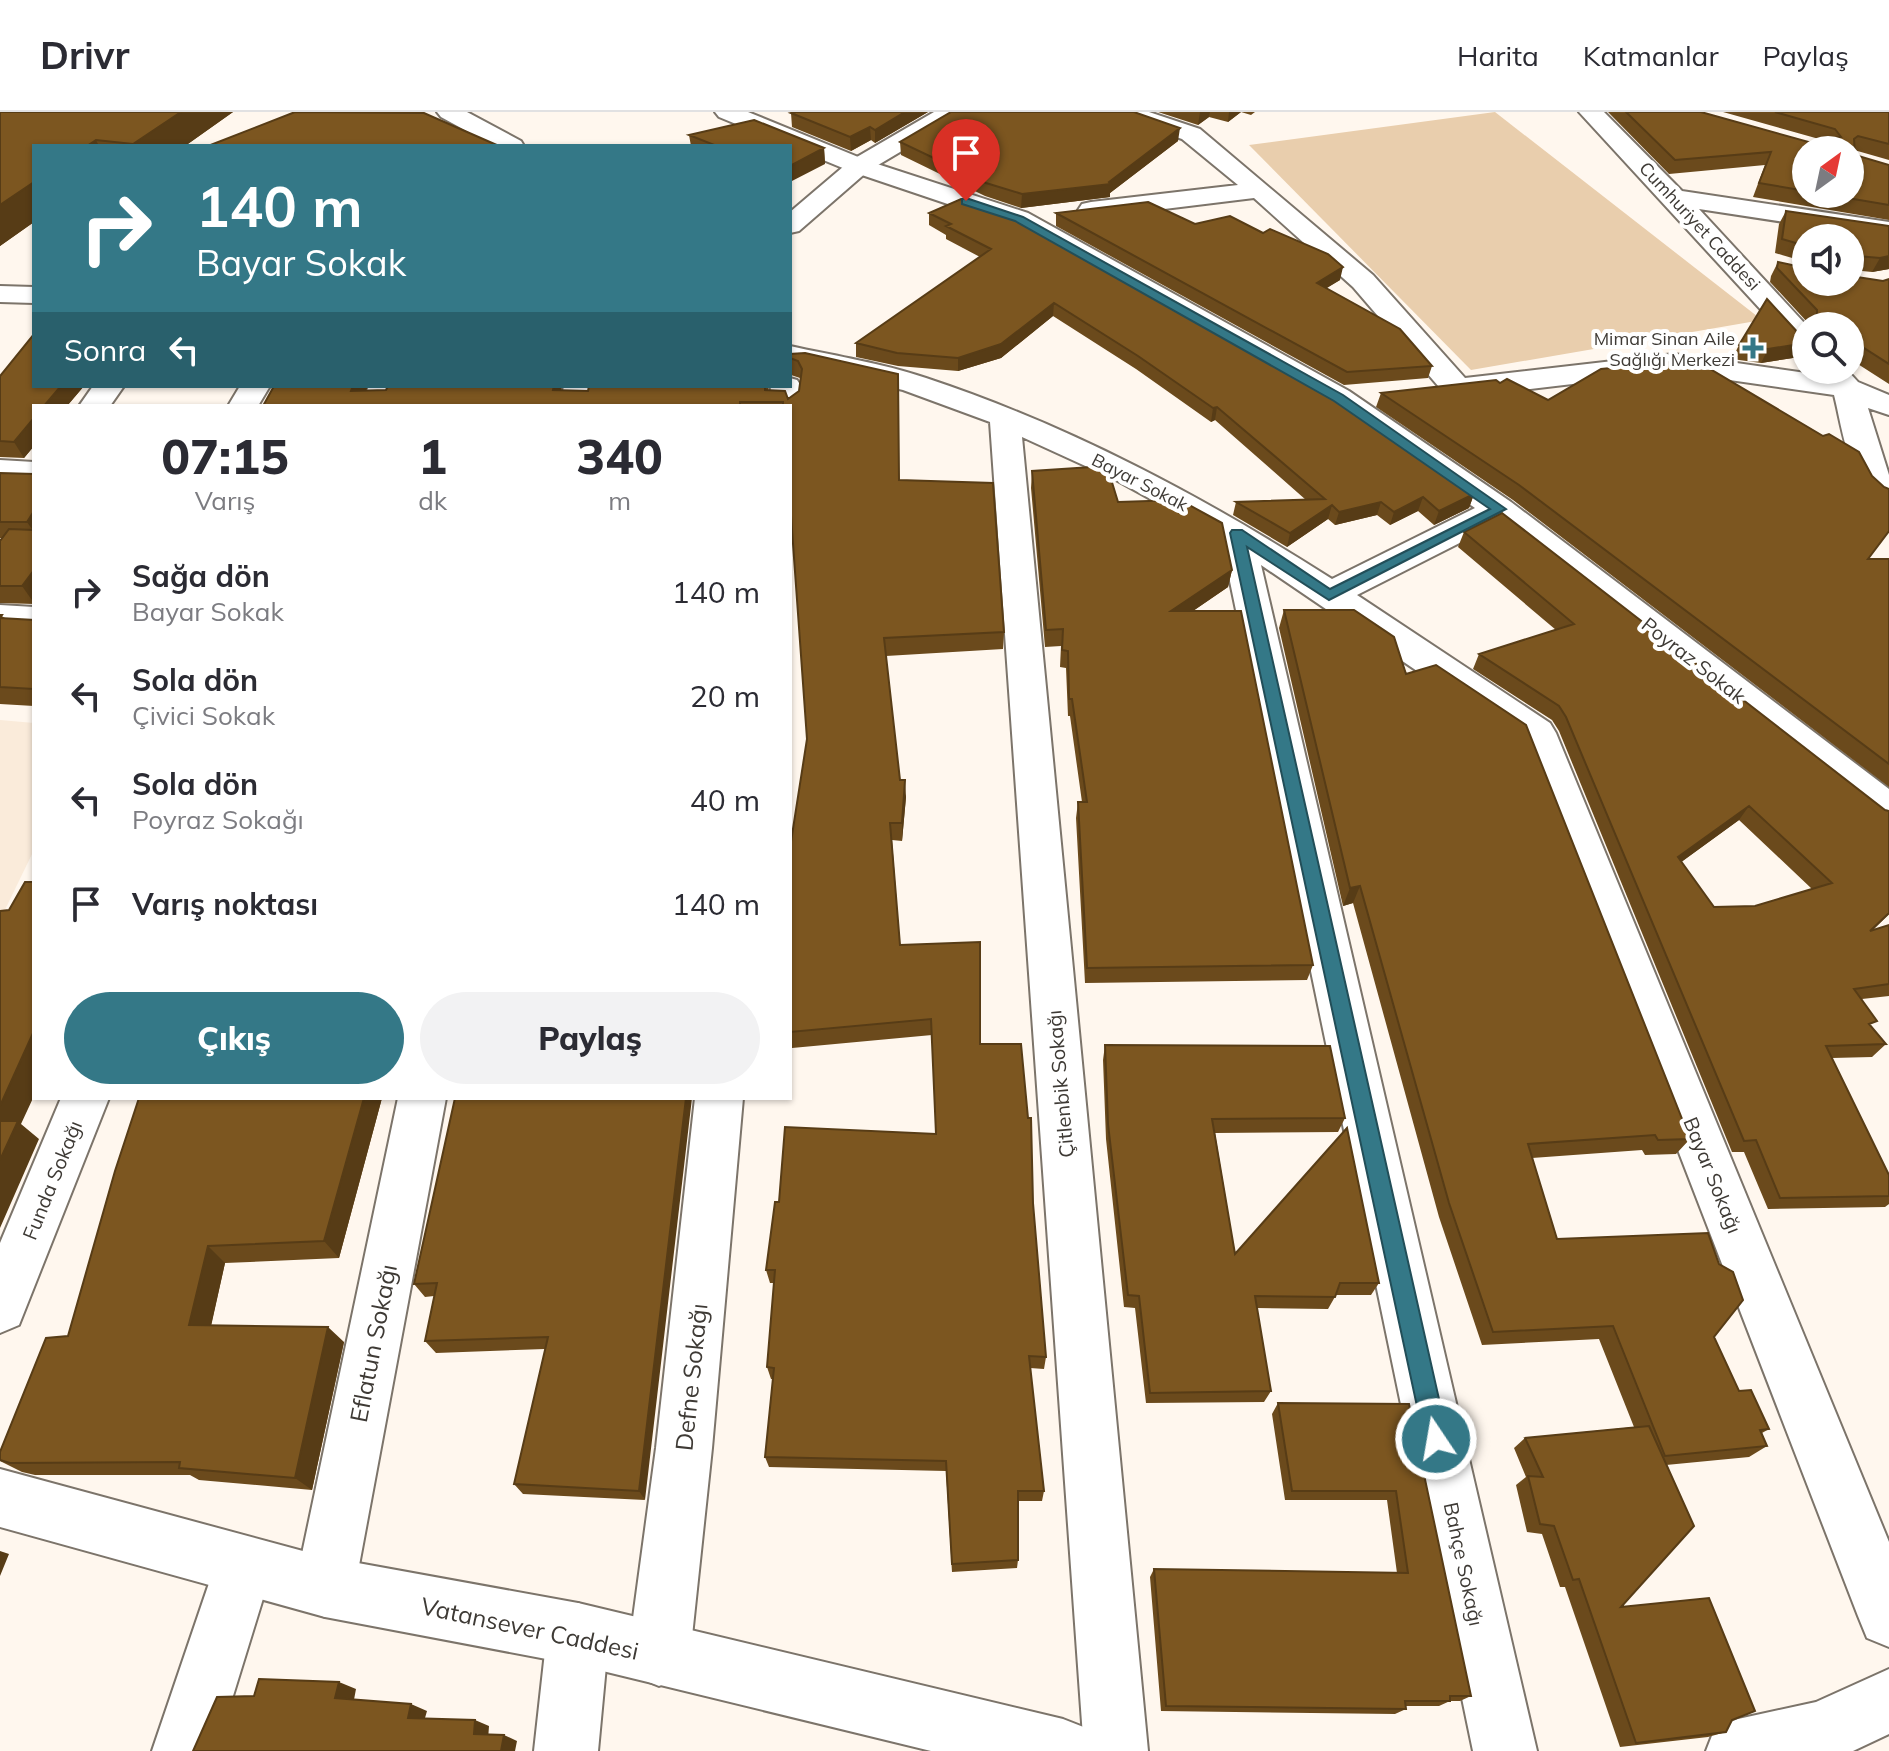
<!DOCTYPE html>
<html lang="tr">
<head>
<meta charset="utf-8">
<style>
	body { margin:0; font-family:Mulish,sans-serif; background:#f2f2f3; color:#2b2b33; height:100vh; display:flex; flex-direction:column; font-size:30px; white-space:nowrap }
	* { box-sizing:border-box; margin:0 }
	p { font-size:26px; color:#7c7c81 }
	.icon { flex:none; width:44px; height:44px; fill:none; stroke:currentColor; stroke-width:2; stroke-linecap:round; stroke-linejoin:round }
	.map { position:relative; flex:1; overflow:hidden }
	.side { position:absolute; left:32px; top:292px; width:760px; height:696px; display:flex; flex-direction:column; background:#fff; border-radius:0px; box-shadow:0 2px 6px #0004 }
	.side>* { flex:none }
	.guide { position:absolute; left:32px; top:32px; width:760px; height:244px; border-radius:0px; box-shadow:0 2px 6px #0004; background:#347887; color:#fff; overflow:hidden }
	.needle { width:52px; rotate:33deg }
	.tools { position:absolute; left:1792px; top:24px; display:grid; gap:16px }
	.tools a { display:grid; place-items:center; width:72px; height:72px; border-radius:50%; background:#fff; box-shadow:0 2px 6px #0004; font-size:40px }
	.pin { position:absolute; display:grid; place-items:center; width:68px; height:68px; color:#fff; margin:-82px -34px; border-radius:50% 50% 50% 0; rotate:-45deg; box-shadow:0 0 8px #0007 }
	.pin .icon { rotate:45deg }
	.me { position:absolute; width:88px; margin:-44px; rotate:348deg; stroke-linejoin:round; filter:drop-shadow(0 0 6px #0008) }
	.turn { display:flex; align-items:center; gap:28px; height:168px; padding:0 32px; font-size:36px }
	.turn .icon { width:104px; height:104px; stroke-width:2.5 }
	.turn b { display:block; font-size:56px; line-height:68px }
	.then { display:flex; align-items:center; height:76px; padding:0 32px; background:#0003; gap:16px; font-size:30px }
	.eta { display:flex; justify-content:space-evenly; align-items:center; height:136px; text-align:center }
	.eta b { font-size:48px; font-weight:800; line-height:56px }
	.cta { display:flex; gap:16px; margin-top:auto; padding:16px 32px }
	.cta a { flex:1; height:92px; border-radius:48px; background:#347887; color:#fff; font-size:32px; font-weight:800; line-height:92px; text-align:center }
	.cta a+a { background:#f2f2f3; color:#2b2b33 }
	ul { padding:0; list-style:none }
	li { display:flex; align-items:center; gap:24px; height:104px; padding:0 32px }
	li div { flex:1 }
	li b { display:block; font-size:30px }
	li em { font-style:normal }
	header { display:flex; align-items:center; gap:48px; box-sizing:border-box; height:112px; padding:0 40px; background:#fff; border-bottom:2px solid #e1e1e2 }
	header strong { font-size:38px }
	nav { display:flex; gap:44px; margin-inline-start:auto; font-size:28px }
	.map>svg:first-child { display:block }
	.built { fill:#faebda }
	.green { fill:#e9cead }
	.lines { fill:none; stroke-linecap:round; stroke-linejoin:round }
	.minor-casing { stroke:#7c746a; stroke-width:4 }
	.secondary-casing { stroke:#7c746a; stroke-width:4 }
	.minor { fill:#fff; fill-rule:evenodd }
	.secondary { fill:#fff; fill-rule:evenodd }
	.wall { fill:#6b4a1c; fill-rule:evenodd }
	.shaded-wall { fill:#573c16 }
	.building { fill:#7c5620; stroke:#573c16; stroke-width:2; fill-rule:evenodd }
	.route { fill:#347887; stroke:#224e58; stroke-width:2 }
	.poi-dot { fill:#347887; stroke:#fff; stroke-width:3 }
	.labels { text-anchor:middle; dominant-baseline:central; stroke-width:8; stroke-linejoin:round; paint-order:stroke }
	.far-street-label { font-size:18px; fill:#3e3a35; stroke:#fff }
	.far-poi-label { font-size:18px; fill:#3e3a35; stroke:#fff; text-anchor:end }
	.street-label { font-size:20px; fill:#3e3a35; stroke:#fff }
	.near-street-label { font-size:24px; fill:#3e3a35; stroke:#fff }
</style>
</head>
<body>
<header>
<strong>Drivr</strong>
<nav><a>Harita</a><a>Katmanlar</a><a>Paylaş</a></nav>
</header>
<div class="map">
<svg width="1889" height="1639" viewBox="0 0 1889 1639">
	<rect width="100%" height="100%" fill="#fff7ee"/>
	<path class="built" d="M0,608L34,611V738L0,808Z"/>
	<path class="green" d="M1495,0L1762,208L1471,258L1249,33Z"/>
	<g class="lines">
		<defs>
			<path id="minor" d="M715,0H748L868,49L1028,101L1349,279L1511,390L1889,677V714L1875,710L1497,412L1357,483L1550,611L1556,621L1889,1430V1535L1867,1526L1858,1504L1520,629L1261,453L1537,1639H1473L1221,426L1116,368L1022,325L1148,1639H1084L990,310L903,278L790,252V234C835,244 882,251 926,266C1071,314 1204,385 1332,467L1475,396L1327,293L1010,113L850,59L719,5Z
				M1114,0H1149L1200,17L1373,163L1465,266L1674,242L1820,263L1819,258H1847L1858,270L1889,283V303L1868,296L1889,363V393C1849,383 1843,317 1834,283L1674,260L1453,286L1442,283L1439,275L1353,175L1254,86L1091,106L1082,104L1078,98L1082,92L1091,90L1238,73L1182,27L1118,5Z
				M1579,0H1604L1682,79L1889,110V126L1699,97L1807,214L1806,239L1796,236Z
				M790,266L797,268L801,274L799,294L790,302V294H769L771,274H790Z
				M93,274H124L110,294H79Z
				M240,274H270L258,294H228Z
				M369,274H399L390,294H360Z
				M564,274H594L590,294H560Z
				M0,348L34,350V370L0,368Z
				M0,493L34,495V519L0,517Z
				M61,986H109L19,1213L0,1221V1131Z
				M398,986H446L355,1475L346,1496L325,1505L304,1496L295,1475Z
				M695,986H743L712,1336L690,1543L681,1565L659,1574L637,1565L628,1543L656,1336Z
				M243,1424L264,1433L273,1454L216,1639H152L222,1433Z
				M578,1491L600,1500L609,1522L598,1639H534L547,1522L556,1500Z"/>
			<path id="secondary" d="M437,0H467L521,29L524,34H494L441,5Z
				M934,0H963L959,5L868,59L799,119L790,121V100L850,49Z
				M0,174L34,175V191L0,190Z
				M0,1357L325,1445L578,1491L1063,1607L1086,1616L1095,1639H931L578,1553L325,1505L0,1415Z
				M1889,1557V1622L1853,1639H1706L1715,1616L1738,1607L1816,1590Z"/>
		</defs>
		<use href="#minor" class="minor-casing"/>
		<use href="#secondary" class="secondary-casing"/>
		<use href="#minor" class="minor"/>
		<use href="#secondary" class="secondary"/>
	</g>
	<path class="wall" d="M0,0H233L185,34H34V110L0,134Z
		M928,0L875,31L871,28L851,39L792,15L791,1Z
		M1158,0H1255L1251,3L1241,0L1228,10L1209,5L1198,13Z
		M1608,0H1701L1812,31L1819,27L1723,0H1889V48L1854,38L1855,43L1889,53V108L1753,85L1765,53L1669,62ZM1806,38L1850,82H1806Z
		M689,23L824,36L825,52L790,34H691Z
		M1178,29L1110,81V85L1021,96L985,84L901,43L900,30Z
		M1786,99L1889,114V157L1872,160L1852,158L1850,162V126H1806V150L1775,141L1779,112Z
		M929,101L1474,382L1469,396L1434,413L1418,399L1390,413L1377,403L1335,413L1328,407L1287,435L1233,403L1236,390L1306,388L1215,308L1211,310L1136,257L1053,204L1001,246L958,259L898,254L856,245V231L980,145L946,127V123L929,113Z
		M1056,101L1195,112L1340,168L1326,176L1432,254L1428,266L1344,273L1056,114Z
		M1778,150L1806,170L1883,169L1889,167V272L1850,247V214H1809V212L1770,170L1771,164Z
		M1801,224L1806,225V244L1761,251L1732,247L1739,233Z
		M805,241L900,368L1004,520L1003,537L886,544L900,668L906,685L902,729L892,728L900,833L980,932L1033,1091L1046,1245L1044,1257L1030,1256L1044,1379L1042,1389H1018V1448L1017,1456L952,1460L946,1359L769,1355L765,1345L773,1267H771L767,1255L774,1171H770L766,1158L779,1090L936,1022L932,923L792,936L790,924V736L807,627L790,294H263L274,274H368L366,278H386L388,274H562L561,278L588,279L589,274H769L768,279L788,287L799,279L801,269L800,266L791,263L790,265V242Z
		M0,264L34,274H84L67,294H34V334L24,346L0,345Z
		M1381,281L1548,288L1872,364L1884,375L1869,447H1889V675L1513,388L1376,295Z
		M1032,359L1118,390L1232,458L1228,475L1193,499L1313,853L1307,868L1085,871L1076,706L1078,690H1082L1070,604H1068L1066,556L1060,555L1061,534L1045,535L1031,376Z
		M0,361L34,362V492L0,491V429L2,426H0Z
		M1464,420L1885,698L1889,699V802L1872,819L1889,813V884L1862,887L1871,914L1886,932L1872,945L1832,946L1889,1063V1092L1885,1095L1768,1097L1744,1040H1732L1559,619L1552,608L1473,557L1479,542L1556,518L1458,435ZM1739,708L1812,777L1755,794L1714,795L1681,750Z
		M1284,498L1406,562L1690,1027L1676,1042L1645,1043L1642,1038L1532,1046L1557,1127L1714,1225L1739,1279L1769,1317L1762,1321L1767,1334L1749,1345L1666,1353L1621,1495L1732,1608L1726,1620L1708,1625L1620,1635L1565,1475H1560L1542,1422L1527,1420L1516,1373L1526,1365L1514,1336L1525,1326L1634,1315L1599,1227L1482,1233L1439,1105L1353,791L1343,794L1279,516Z
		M0,503L5,506L34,508V594L0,592Z
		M1105,933L1345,1006L1338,1020L1215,1021L1235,1142L1379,1171L1371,1183H1336L1328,1197L1257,1196L1271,1279L1264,1290L1146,1291L1135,1196L1124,1195L1106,1027L1103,948Z
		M382,986L339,1146L225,1151L211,1213L344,1230L312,1378L199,1368L190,1363H35L22,1360L0,1349V1340L68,1224Z
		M455,986L645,1388L523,1382L514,1372L545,1237L436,1241L425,1229L434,1184L425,1185L414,1172Z
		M1278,1291L1409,1292L1471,1584L1460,1589H1450L1439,1594H1405L1406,1597L1395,1602L1161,1599L1150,1465L1154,1457L1397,1461L1387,1388H1285L1272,1302Z"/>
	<path class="shaded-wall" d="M181,0H233L185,34H134L133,32Z
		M905,0H928L875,31V18Z
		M1200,0H1210L1209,5L1198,13Z
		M1229,0H1241L1228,10Z
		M870,15L871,28L851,39L850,25Z
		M1180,16L1178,29L1110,81V85L1021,96L1022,82L1109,70Z
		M96,28L99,34H87Z
		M824,36L825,52L790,70V54Z
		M34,70V110L0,134V93Z
		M1889,144V157L1872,160L1880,146Z
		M1343,155L1340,168L1314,184L1317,171Z
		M1054,191L1053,204L1001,246L958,259V246Z
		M1806,231V244L1761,251L1768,237Z
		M61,274H84L67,294H44Z
		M353,274H368L359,294L351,279Z
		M554,274H562L558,294L553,278Z
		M1217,295L1215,308L1211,310L1213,296Z
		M34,306V334L24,346L14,330Z
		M1474,382L1469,396L1434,413L1439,399Z
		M1423,385L1418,399L1390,413L1394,400Z
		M1381,390L1377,403L1335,413L1339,400Z
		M1332,393L1328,407L1287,435L1290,421Z
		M34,399V420L27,410Z
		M34,458V491L22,474Z
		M1232,458L1228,475L1168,516L1171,499Z
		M905,668L906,685L902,729V711Z
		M1749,694L1739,708L1669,759L1678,745Z
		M1360,774L1353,791L1343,794L1350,776Z
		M34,919V984L21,1012L39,1027L0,1116V994Z
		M364,986H382L339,1146L324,1129Z
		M686,986H692L645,1388L639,1379Z
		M208,1134L225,1151L208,1228L189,1213Z
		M328,1215L344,1230L312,1378L295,1366Z
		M0,1439L9,1442L0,1464Z
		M339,1570L356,1577L353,1593L335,1586Z
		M411,1592L427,1599L423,1613L408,1606Z
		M475,1608L489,1614L488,1628L474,1622Z
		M504,1623L517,1629L515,1639H501Z"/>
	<path class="building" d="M0,0H181L133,32L96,28L87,34H34V70L0,93Z
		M295,0L424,1L499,34H208Z
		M796,0H905L875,18L870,15L850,25L791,1Z
		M951,0H1134L1180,16L1109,70L1111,72L1022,82L986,71L900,30Z
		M1626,0H1701L1812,31L1816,28L1841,25L1835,17L1775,0H1889V32L1858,24L1854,27L1855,43L1889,53V93L1824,82H1850V38H1806V79L1759,71L1771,40L1675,48Z
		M754,8L824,36L790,54V34H708L712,32L689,23Z
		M961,87L1009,103L1329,282L1474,382L1439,399L1423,385L1394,400L1381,390L1339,400L1332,393L1290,421L1236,390L1325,387L1217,295L1213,296L1138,244L1054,191L1001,232L958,246L897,241L856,231L991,137L946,114L951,112L929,101Z
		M1148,90L1195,112L1230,104L1263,121L1270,117L1328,142L1343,155L1317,171L1400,217L1432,254L1347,260L1056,101Z
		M1786,99L1889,114V144L1880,146L1858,144L1855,153H1850V126H1806V134L1782,127Z
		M1778,150L1806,156V170H1850V164L1883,169L1889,167V252L1850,227V214H1817V198L1777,156Z
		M1767,187L1801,224L1806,225V231L1768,237L1739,233Z
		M34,222V274H61L44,294H34V306L14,330L0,329V264Z
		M805,241L898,262L899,368L993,371L1004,520L884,526L900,668H905L902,711H890L900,833L980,830V932H1021L1028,1006H1031L1033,1091L1046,1245L1029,1244L1044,1379H1018V1448L952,1452L946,1349L765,1345L774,1256L767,1255L775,1158H766L775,1090H779L785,1015L936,1022L931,907L790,920V736L807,627L790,390V294H783V290H740V294H263L274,274H353L351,279L386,278L388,274H554L553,278L588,279L589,274H765V278L785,279L788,287L799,279L802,257L798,249L790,246V242Z
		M1681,249L1700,251L1823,324L1829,322L1859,340L1872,364L1884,375L1889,377V419L1868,447H1889V652L1519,373L1381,281L1496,268L1500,271L1507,267L1548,288L1601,257Z
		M1107,354L1118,390L1180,388L1222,411L1232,458L1171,499H1241L1313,853L1087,856L1078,690H1087L1072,587H1069L1068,539L1062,538L1063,517L1046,518L1032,359Z
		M0,361L34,362V399L27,410H0Z
		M1502,401L1885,698L1889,699V801L1870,819L1889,813V872L1854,877L1877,909L1869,912L1886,932L1826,934L1889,1063V1084L1780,1086L1756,1028L1744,1029L1566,605L1559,594L1479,542L1574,512L1464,420ZM1749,694L1832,771L1755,794L1714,795L1678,745Z
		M9,417L34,418V458L22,474H0V429Z
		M1284,498H1354L1394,525L1406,562L1436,553L1526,613L1690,1027L1658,1028L1655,1023L1528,1032L1557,1127L1708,1121L1719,1152L1733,1160L1743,1188L1714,1225L1739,1279L1751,1278L1769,1317L1760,1318L1767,1334L1665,1344L1613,1214L1493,1220L1449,1091L1360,774L1350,776Z
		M0,503H2L0,506L34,508V577L0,575Z
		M25,770H34V919L0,994V799L9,798Z
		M1105,933L1330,934L1345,1006L1212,1007L1235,1142L1347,1016L1379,1171H1340L1335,1185L1255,1184L1271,1279L1150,1281L1139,1184L1128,1183L1108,1012Z
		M139,986H364L324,1129L208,1134L189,1213L328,1215L295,1366L179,1356L180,1350L10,1351L0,1348V1340L46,1226L68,1224L115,1059Z
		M455,986H686L639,1379L514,1372L548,1225L425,1229L437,1171L414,1172Z
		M0,1009H18L0,1048Z
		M1278,1291L1409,1292L1471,1584H1450V1589H1405L1406,1597L1166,1594L1154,1457L1408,1461L1396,1379H1292Z
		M1649,1314L1694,1414L1621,1495L1709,1486L1755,1599L1732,1608L1726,1620L1636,1631L1579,1467L1573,1468L1554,1414L1540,1412L1528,1364L1543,1365L1525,1326Z
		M259,1567L339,1570L335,1586L411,1592L408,1606L475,1608L474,1622L504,1623L501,1639H193L217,1585L254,1584Z"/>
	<path class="route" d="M966,86L1023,105L1343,283L1506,397L1329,488L1247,435L1448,1327L1444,1335L1436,1339L1428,1335L1424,1327L1230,421L1232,418H1242L1330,477L1490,397L1334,289L1015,109L962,92V87Z"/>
	<path class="poi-dot" d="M1749 224h8v8h8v8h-8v8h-8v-8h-8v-8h8z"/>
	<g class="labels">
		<g class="far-street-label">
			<text transform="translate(1700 114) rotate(47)">Cumhuriyet Caddesi</text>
			<text transform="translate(1140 370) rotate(27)">Bayar Sokak</text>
		</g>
		<g class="far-poi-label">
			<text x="1735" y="226">Mimar Sinan Aile<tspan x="1735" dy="21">Sağlığı Merkezi</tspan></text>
		</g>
		<g class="street-label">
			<text transform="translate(1694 548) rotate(38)">Poyraz Sokak</text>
			<text transform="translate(1060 972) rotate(-95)">Çitlenbik Sokağı</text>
			<text transform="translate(1713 1063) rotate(68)">Bayar Sokağı</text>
			<text transform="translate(52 1068) rotate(-68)">Funda Sokağı</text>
			<text transform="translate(1464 1452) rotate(78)">Bahçe Sokağı</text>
		</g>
		<g class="near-street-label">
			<text transform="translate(373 1231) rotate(-79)">Eflatun Sokağı</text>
			<text transform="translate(691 1265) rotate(-84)">Defne Sokağı</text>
			<text transform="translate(530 1516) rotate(12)">Vatansever Caddesi</text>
		</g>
	</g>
</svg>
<div class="tools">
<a><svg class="needle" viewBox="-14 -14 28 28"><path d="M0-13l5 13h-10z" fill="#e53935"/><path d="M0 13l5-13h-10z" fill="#7c7c81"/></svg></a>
<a><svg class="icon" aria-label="sound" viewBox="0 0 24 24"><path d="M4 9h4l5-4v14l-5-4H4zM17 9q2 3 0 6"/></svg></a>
<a><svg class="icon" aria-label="search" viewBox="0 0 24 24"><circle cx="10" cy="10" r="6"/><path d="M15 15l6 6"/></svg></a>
</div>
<div class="pin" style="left:966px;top:89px;background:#d93025"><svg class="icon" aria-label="arrive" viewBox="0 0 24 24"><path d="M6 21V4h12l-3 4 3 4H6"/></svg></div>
<svg class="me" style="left:1436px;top:1327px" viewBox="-20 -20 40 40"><circle r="17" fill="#347887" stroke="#fff" stroke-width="3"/><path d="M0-11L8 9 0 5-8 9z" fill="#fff"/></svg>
<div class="guide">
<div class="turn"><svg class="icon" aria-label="right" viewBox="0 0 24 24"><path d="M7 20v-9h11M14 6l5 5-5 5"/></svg><div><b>140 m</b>Bayar Sokak</div></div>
<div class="then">Sonra<svg class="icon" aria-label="left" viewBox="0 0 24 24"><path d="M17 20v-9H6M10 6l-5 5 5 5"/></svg></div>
</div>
<section class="side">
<div class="eta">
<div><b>07:15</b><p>Varış</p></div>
<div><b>1</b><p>dk</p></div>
<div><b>340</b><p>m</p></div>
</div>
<ul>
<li><svg class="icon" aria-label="right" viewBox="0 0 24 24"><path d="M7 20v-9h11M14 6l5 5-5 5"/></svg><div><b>Sağa dön</b><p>Bayar Sokak</p></div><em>140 m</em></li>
<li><svg class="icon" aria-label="left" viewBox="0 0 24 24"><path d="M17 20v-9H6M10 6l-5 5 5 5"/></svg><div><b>Sola dön</b><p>Çivici Sokak</p></div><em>20 m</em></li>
<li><svg class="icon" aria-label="left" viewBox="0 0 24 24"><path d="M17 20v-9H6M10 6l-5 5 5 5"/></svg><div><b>Sola dön</b><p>Poyraz Sokağı</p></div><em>40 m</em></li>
<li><svg class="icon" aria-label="arrive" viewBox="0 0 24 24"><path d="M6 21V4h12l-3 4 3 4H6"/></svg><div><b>Varış noktası</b></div><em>140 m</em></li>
</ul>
<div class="cta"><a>Çıkış</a><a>Paylaş</a></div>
</section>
</div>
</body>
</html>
